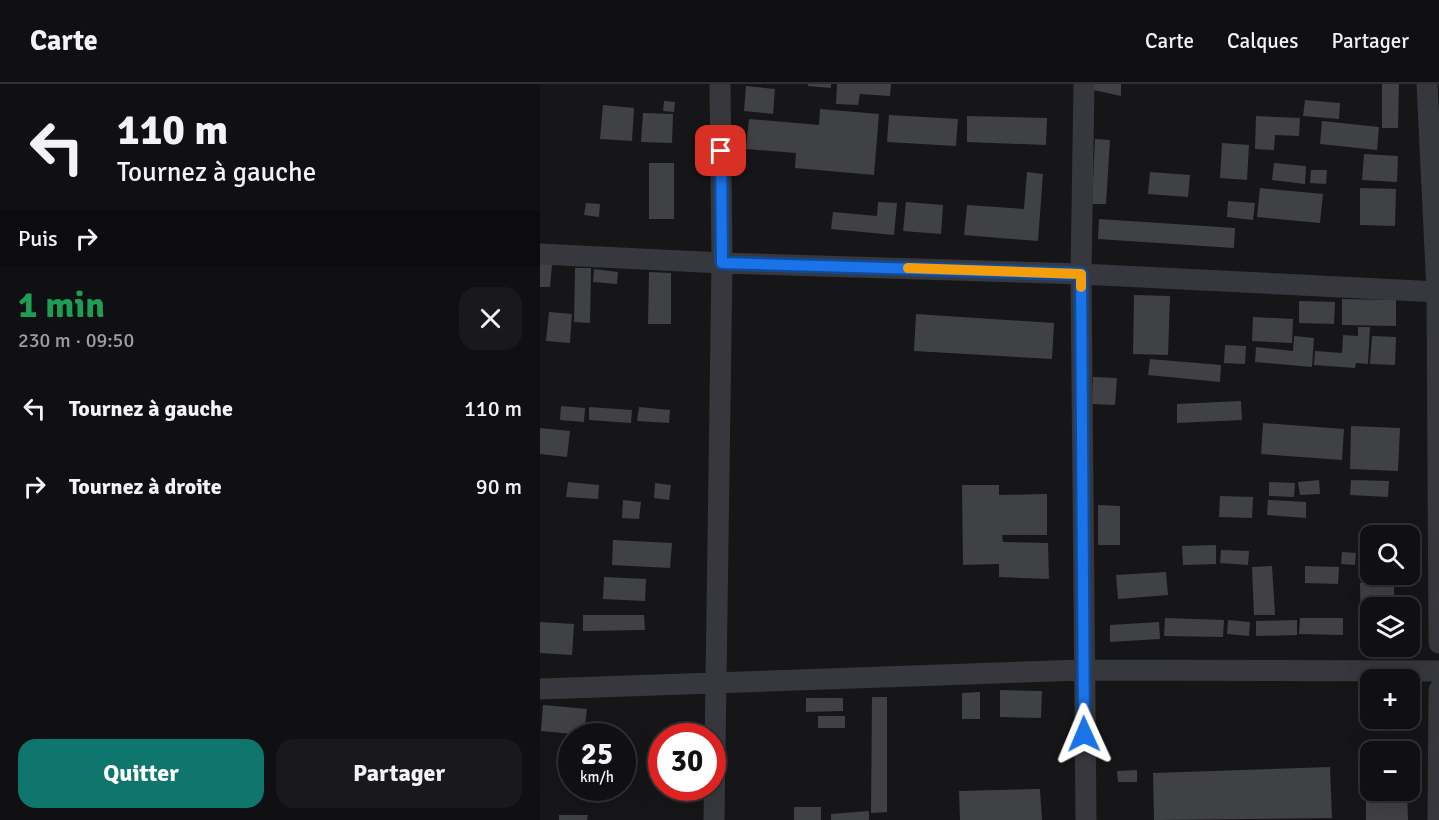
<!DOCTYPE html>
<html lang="fr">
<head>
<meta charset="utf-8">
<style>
	body { margin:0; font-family:Signika,sans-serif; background:#19191b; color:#f1f3f6; height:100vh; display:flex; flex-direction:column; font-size:22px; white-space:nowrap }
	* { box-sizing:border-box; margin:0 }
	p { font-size:20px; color:#9c9d9f }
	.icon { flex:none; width:33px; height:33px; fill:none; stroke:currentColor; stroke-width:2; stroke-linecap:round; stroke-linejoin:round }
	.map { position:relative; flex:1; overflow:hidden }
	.sheet { display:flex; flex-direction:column; background:#101012; width:540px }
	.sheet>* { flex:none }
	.hud { background:#101012; color:#f1f3f6; overflow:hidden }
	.buttons { position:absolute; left:820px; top:441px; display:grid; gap:12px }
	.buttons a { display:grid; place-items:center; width:60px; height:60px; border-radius:12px; background:#101012; box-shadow:0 6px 24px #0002,0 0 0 2px #303032; font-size:30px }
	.speed { position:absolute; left:18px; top:639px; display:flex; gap:12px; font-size:30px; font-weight:700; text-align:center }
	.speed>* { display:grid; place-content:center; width:78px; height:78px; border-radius:50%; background:#101012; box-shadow:0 6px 24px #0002,0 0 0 2px #303032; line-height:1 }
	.speed small { font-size:15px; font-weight:400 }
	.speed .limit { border:9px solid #d22; background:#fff; color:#111 }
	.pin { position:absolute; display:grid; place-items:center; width:51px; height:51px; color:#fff; margin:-26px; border-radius:12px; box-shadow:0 3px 9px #0006 }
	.me { position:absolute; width:66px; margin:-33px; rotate:359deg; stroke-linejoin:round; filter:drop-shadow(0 0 4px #0008) }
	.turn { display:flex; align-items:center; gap:21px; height:126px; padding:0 18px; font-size:27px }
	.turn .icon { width:78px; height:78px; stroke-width:2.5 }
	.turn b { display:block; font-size:42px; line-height:51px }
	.then { display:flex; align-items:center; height:57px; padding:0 18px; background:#0003; gap:12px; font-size:22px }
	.round { display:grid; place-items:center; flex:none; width:63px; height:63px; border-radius:18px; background:#19191b }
	.headline { display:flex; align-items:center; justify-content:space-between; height:102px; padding:0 18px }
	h1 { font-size:36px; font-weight:700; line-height:45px; color:#1e9e55 }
	.primary-button { display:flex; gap:12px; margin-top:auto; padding:12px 18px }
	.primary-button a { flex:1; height:69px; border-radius:18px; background:#0f766e; color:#fff; font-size:24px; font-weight:700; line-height:69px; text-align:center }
	.primary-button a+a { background:#19191b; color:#f1f3f6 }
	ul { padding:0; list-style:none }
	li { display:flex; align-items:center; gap:18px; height:78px; padding:0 18px }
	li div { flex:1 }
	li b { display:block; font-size:22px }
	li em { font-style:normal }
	header { display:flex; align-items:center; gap:36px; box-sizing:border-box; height:84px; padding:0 30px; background:#101012; border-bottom:2px solid #303032 }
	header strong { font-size:28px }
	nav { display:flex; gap:33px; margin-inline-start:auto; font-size:21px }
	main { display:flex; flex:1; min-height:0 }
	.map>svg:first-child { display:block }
	.building { fill:#404145 }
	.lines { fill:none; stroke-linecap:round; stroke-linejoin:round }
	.minor { stroke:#37383d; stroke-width:21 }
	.route-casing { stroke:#114b97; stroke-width:15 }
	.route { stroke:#1a73e8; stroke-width:10 }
	.slow { stroke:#f59e0b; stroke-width:10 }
</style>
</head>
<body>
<header>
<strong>Carte</strong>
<nav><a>Carte</a><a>Calques</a><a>Partager</a></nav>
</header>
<main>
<section class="sheet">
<div class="hud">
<div class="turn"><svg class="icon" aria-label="left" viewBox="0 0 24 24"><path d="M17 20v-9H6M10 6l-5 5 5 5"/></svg><div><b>110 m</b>Tournez à gauche</div></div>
<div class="then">Puis<svg class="icon" aria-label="right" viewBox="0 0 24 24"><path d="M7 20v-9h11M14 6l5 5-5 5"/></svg></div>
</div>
<div class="headline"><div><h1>1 min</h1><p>230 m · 09:50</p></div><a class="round"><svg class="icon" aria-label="close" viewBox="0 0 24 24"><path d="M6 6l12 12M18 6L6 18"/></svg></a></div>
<ul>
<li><svg class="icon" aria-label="left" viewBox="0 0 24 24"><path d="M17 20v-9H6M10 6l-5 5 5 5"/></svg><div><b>Tournez à gauche</b></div><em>110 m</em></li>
<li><svg class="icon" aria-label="right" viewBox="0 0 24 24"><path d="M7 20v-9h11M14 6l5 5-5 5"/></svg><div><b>Tournez à droite</b></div><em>90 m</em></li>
</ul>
<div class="primary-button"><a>Quitter</a><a>Partager</a></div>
</section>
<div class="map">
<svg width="899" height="736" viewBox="0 0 899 736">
	<rect width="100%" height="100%" fill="#161618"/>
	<path class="building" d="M268,0H291V4L268,2Z
		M297,0H351L350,12L320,10L318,21L296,20Z
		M549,0H581V12L549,5Z
		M842,0H859L858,44H842Z
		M206,2L235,5L233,30L204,27Z
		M765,16L800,19L799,35L763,32Z
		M124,17L135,18L134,28L123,27Z
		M63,21L94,24L92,57L60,55Z
		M280,25L339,30L334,91L255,84L256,69L206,65L209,35L279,41Z
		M103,29L133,30L132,59L101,58Z
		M349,31L418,35L416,62L347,58Z
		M427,32L507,34L506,61L427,58Z
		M716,32L760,34L759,52L735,51L734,66L715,65Z
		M782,37L839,43L837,66L780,60Z
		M555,55L570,56L566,120H552Z
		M682,59L709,61L707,96L680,94Z
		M824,70L858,72L857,98L822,96Z
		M109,79H134V135H109Z
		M734,79L766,82L765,100L732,96Z
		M771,86H787L786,100L770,99Z
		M487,88L503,90L498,157L424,151L427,121L484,125Z
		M610,88L650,91L648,113L608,110Z
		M720,104L783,110L780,139L717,133Z
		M820,104L856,105L855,142L820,141Z
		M688,117L715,119L713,136L687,133Z
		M338,118L357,119L354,151L291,145L293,128L337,132Z
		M366,118L403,121L401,150L363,147Z
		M46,119L60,120L59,133L44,131Z
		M559,135L695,144L694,164L558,155Z
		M0,179L12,181L10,203H0Z
		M35,184H51L50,239L34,238Z
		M54,185L78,188L77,200L53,198Z
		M109,188L131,189V240H108Z
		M594,211L630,212L628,271L593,270Z
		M802,215L856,216V242L802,241Z
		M759,217L795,218L794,240L759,239Z
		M9,228L32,230L30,259L6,257Z
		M376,230L514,239L512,275L374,267Z
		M713,233L753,235L752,259L712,257Z
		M818,243H830L828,280L816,279L815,284L774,281L775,267L802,269L803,251L818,252Z
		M754,252L774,254L772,283L715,278L716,263L753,267Z
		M832,252L856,253L855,281L830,280Z
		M685,261L706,262L705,280L684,279Z
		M610,275L681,281L680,298L608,291Z
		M553,293L577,294L575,321L552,320Z
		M701,317L702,336L637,339V320Z
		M21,322L45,324L44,338L20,336Z
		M49,323L92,326L91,339L49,336Z
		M99,323L130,326L129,339L97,337Z
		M723,339L804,345L802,376L721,370Z
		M811,342L860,344L858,387L810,385Z
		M0,344L30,347L27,373L0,370Z
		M779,396L780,410L760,411L758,398Z
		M811,396L849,397L848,413L810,411Z
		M28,398L59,401L58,415L26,413Z
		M729,398L755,399L754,413L729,412Z
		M115,399L131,401L129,416L114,414Z
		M422,401H459V411L507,410V451H462L463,458L508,459L509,495L459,493V480L423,481Z
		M680,412L713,413L712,434L679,433Z
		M83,416L101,418L99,435L82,434Z
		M728,416L766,418V434L727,431Z
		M558,421L580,422V461H558Z
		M73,456L132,459L130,484L72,481Z
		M676,461V480L643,481L642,462Z
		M681,466L709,467L708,481L680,479Z
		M802,468L816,469L815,481L801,480Z
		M732,482L735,531H714L712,483Z
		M765,482L799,483L798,500L765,499Z
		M626,488L628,511L578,515L576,491Z
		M64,493L106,495L105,517L63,515Z
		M820,499H854V524H831V548H821Z
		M43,531H104L105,546L43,547Z
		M625,534L684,536L683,553L624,552Z
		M760,534H803V551L759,550Z
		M688,536L710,538L709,552L687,550Z
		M757,536V551L716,552V537Z
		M0,538L34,540L32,571L0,569Z
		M619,538L620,555L570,558V541Z
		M460,606L502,607L501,634L460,633Z
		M440,608V635H422V609Z
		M332,613H347V728L331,729Z
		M266,614H303V627L266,628Z
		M3,621L47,625L44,651L1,647Z
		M278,632H305V644H278Z
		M850,634H864V641L849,640Z
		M826,667H831V706H867L868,736H826Z
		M790,683L792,734L614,736L613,689Z
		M597,686V698H578L577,687Z
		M500,705L502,736H420L419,707Z
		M254,723H281V736H254Z
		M329,727V736H291V730Z
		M19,731H48L47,736H19Z"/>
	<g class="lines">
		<path class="minor" d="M544,0L541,190L546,736
			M887,0L897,207L899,559
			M0,170L182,179L541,190L899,208
			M0,605L543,586L899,587
			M174,736L182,179L180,0
			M898,736L899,606"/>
	</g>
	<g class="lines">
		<defs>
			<path id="route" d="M181,67L182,179L541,190L544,650"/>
		</defs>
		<use href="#route" class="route-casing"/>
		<use href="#route" class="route"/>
		<path class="slow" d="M368,184L541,190V203"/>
	</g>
</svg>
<div class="buttons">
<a><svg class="icon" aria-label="search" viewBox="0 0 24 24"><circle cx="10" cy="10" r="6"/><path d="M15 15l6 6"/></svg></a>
<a><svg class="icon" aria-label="layers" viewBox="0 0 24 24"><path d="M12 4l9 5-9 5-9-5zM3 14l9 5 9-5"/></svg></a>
<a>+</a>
<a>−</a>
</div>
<div class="speed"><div>25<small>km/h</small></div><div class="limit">30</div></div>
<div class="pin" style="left:181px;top:67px;background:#d93025"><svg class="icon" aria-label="arrive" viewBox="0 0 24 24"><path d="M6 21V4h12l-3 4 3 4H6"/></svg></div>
<svg class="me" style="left:544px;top:650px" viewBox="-20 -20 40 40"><path d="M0-17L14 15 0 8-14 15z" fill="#1a73e8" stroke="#fff" stroke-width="4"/></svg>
</div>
</main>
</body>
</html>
